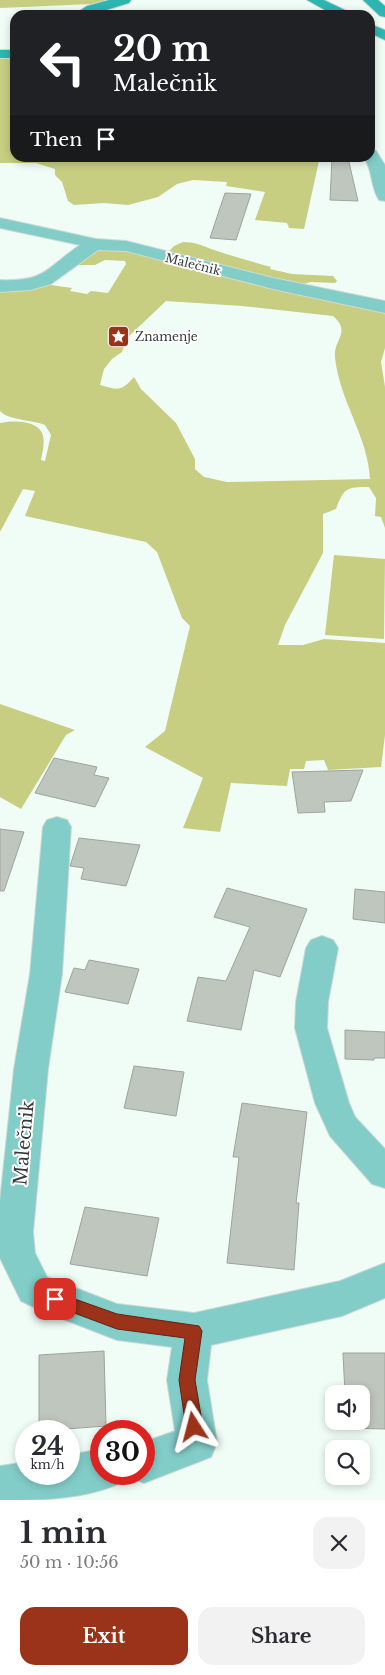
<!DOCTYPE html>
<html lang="en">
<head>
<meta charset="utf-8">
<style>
	body { margin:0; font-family:"Libre Baskerville",serif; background:#f2f2f3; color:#2b2b33; height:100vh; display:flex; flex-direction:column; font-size:19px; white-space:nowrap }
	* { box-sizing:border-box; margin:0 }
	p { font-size:16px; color:#7c7c81 }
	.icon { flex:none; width:28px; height:28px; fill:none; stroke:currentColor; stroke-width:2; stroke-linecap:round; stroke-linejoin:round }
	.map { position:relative; height:1500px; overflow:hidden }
	.drawer { display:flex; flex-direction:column; background:#fff; flex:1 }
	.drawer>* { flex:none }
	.top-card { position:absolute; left:10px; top:10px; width:365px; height:152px; border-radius:15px; box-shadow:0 2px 8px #0003; background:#202124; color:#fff; overflow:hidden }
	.buttons { position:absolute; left:325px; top:1385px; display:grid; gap:10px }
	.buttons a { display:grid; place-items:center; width:45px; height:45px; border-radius:10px; background:#fff; box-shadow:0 2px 8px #0003; font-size:25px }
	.speed { position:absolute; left:15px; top:1420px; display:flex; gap:10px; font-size:25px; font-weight:700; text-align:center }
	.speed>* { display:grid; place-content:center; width:65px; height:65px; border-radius:50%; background:#fff; box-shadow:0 2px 8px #0003; line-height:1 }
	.speed small { font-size:12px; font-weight:400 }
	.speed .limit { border:8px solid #d22; background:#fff; color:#111 }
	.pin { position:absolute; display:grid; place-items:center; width:42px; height:42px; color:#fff; margin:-21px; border-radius:10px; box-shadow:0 2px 8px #0006 }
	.me { position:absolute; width:55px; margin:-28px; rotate:351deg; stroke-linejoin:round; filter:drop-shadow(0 0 4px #0008) }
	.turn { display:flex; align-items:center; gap:18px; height:105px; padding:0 20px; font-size:22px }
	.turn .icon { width:65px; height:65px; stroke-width:2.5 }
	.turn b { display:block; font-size:35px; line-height:42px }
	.then { display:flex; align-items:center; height:48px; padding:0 20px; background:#0003; gap:10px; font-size:19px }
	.round { display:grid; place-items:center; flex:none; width:52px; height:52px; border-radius:15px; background:#f2f2f3 }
	.head { display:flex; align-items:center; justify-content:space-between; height:85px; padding:0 20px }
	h1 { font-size:30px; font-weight:800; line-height:38px }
	.button { display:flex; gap:10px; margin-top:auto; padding:10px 20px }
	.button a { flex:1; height:58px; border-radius:15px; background:#9b331a; color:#fff; font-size:20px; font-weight:800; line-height:58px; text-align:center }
	.button a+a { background:#f2f2f3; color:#2b2b33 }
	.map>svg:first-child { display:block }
	.green { fill:#c7ce81; fill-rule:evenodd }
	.building { fill:#bfc6bd; stroke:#9da49b }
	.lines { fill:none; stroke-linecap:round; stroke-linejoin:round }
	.street-casing { stroke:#cfd9d4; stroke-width:2 }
	.secondary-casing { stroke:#cfd9d4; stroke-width:2 }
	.street { fill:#83cdc9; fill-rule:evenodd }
	.secondary { fill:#2db6b1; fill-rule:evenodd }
	.route { fill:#9b331a; stroke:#652111 }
	.labels { text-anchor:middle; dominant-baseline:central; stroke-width:4; stroke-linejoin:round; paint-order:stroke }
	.far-street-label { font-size:12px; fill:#363b39; stroke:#fff }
	.far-poi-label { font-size:12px; fill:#363b39; stroke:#fff; text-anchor:start }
	.near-street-label { font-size:18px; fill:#363b39; stroke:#fff }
</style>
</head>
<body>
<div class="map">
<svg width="385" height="1500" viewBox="0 0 385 1500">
	<rect width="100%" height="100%" fill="#f0fcf6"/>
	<path class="green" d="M0,0H108L92,4L0,8Z
		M0,57H15V158H314L319,161L304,229L289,228L287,223L255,220L265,192L226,186L227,182L193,180L177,184L158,197L128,205L104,203L74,205L68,201L62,182L55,175V169L36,163H0Z
		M183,242C197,242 205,247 217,251C235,257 253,262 271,267L270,269L292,274L333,276L337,281L335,283L311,282L300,285L170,255L169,251L174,246Z
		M109,248L127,249L385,312V348L381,362L385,387V528L381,517L375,516L376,498L369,487C346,487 344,488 336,509L323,514V553L285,625L278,645H303L324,639L385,643V735L381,767L328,770L324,760L306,761L304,769H290L287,786L231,783L220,832L183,828L203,778L145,747L165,731L190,626L182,618L157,552L146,542L25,516L35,491L23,489L0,532V423C12,420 40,420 43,436C45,444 42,453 41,460L45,461L51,435L45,425C33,420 7,420 0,411V288L48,282L51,285L72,288L70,291L87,294L91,291L108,293L126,264L125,261L105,260L95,265H76L89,252ZM166,301L242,306L333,316C352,333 333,339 335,357C339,400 368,436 370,479L227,482L204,477L195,469V459L176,423L141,389L134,377C121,392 118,390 100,385L104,369L112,359L122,352L127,338Z
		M334,555L385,559L384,639L325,635Z
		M0,704L75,730L66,735L21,809L0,797Z"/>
	<path class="building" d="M332,158H348L358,201L330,200Z
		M225,193L251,194L236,240L210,238Z
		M54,758L97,767L94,775L109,778L95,807L35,793Z
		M363,770L351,801L324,802L325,812L298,813L292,772Z
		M0,829L24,832L4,891H0Z
		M79,838L140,845L126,886L81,879L84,868L70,866Z
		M227,888L307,909L280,977L254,970L241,1030L187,1021L198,977L226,981L250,927L214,917Z
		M355,889L385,892V923L353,919Z
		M89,960L139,969L128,1004L65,992L74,968L85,970Z
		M345,1030L385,1032V1058H374V1060L345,1059Z
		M134,1066L184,1072L176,1116L124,1108Z
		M242,1103L307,1112L296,1203H299L294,1270L227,1263L239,1157H233Z
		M85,1207L159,1218L147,1276L70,1264Z
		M104,1351L106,1426L39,1431V1355Z
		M343,1353H385V1429L347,1428V1421H361V1394H345Z"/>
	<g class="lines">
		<defs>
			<path id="street" d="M370,149L376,151L385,165V201L379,200C370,186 373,170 364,158H370Z
				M0,218L96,239L126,241L273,278L385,301V313L273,289L126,251L98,250L51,284L30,290L0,292V280C46,282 46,268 80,245L0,228Z
				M57,817L67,820L71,827L62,974L48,1069L33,1232L35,1253L47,1277L117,1304L194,1313L340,1281L385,1263V1298L342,1316L211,1345L207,1380L217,1443L211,1457L144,1483L129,1477L128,1474H144V1442L175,1431L167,1380L172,1347L117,1340L42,1311L21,1301L0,1258V1201L14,1069L30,974L43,827L47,820Z
				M322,936L333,940L338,948L328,1002L327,1028L349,1103L355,1117L385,1149V1188L372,1184L330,1136L315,1103L295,1028L296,1002L306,948L311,940Z
				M101,1449V1474H120L116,1485C79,1500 39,1500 0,1500V1466L26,1462V1474H69V1455Z"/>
			<path id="secondary" d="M109,0H131L129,3L90,15H73L87,6Z
				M307,0H324L349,12L351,15H334Z
				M363,0H378L385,6V17L380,16Z
				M370,24L385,30V40L370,33Z
				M0,50H15V58H0Z"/>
		</defs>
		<use href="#street" class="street-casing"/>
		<use href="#secondary" class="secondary-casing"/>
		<use href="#street" class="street"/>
		<use href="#secondary" class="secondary"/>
	</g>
	<path class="route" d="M55,1292L117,1314L199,1326L202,1331L195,1380L203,1427L200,1433L194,1436L188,1433L186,1427L179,1380L185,1338L117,1329L50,1304L48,1299L50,1294Z"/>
	<defs>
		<symbol id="sight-square" viewBox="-11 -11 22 22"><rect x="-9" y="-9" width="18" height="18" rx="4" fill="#9b331a" stroke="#fff"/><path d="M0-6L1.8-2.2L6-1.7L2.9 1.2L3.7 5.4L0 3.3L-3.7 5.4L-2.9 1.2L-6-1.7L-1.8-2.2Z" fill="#fff"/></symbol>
	</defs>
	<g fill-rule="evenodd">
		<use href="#sight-square" x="106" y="324" width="25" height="25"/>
	</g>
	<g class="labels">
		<g class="far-street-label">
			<text transform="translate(193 264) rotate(14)">Malečnik</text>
		</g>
		<g class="far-poi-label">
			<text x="135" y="336">Znamenje</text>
		</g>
		<g class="near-street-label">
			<text transform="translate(24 1143) rotate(-85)">Malečnik</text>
		</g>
	</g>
</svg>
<div class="buttons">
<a><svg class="icon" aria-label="sound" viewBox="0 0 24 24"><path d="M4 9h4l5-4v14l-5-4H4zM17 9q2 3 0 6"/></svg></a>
<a><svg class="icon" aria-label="search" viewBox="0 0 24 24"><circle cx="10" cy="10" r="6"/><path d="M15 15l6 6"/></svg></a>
</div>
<div class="speed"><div>24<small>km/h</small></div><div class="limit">30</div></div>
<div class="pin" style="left:55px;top:1299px;background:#d93025"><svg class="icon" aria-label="arrive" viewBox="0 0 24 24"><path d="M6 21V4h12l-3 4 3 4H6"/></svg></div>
<svg class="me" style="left:194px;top:1427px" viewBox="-20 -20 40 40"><path d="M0-17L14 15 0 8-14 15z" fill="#9b331a" stroke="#fff" stroke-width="4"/></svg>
<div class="top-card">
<div class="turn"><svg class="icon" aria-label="left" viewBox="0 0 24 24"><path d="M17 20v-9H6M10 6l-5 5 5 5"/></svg><div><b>20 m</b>Malečnik</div></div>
<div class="then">Then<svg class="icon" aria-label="arrive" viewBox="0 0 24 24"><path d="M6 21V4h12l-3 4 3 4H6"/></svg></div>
</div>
</div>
<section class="drawer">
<div class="head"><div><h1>1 min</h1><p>50 m · 10:56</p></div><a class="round"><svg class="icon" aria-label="close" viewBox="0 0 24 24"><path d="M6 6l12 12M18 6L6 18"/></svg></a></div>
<div class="button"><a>Exit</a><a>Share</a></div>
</section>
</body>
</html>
